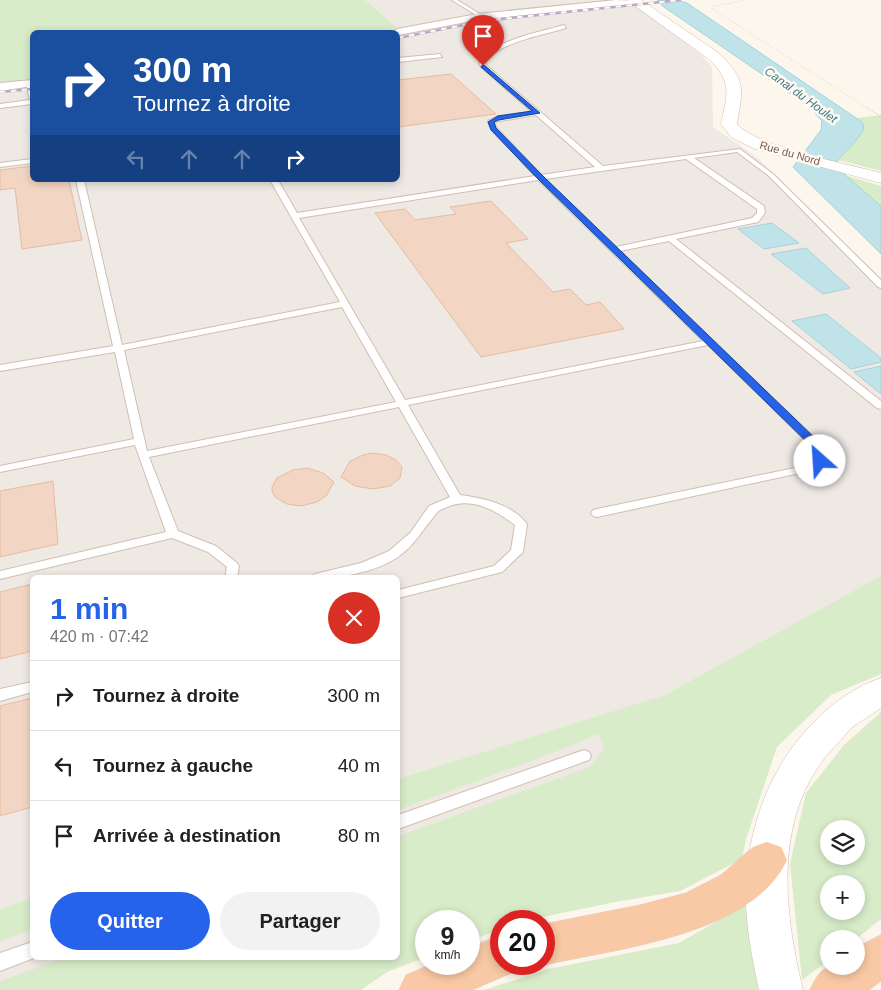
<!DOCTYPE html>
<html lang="fr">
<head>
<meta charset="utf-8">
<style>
	body { margin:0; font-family:Helvetica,sans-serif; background:#f2f2f2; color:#202124; height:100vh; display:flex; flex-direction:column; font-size:19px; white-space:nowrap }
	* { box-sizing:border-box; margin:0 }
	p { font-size:16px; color:#757577 }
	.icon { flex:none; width:28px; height:28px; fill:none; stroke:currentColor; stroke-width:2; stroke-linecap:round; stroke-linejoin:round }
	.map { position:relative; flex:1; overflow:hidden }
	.panel { position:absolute; left:30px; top:575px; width:370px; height:385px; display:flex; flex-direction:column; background:#fff; border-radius:8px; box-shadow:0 2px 8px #0003 }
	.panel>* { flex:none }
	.banner { position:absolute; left:30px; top:30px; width:370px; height:152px; border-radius:8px; box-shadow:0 2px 8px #0003; background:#1a4fa0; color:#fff; overflow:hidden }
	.fabs { position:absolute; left:820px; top:820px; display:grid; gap:10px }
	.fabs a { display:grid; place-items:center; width:45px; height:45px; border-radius:50%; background:#fff; box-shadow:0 2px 8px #0003; font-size:25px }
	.speed { position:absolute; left:415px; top:910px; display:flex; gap:10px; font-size:25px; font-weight:700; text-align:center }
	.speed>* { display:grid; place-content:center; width:65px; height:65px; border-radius:50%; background:#fff; box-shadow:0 2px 8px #0003; line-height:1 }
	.speed small { font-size:12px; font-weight:400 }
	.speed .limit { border:8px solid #d22; background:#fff; color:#111 }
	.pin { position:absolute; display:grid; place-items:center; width:42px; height:42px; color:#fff; margin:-51px -21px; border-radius:50% 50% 50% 0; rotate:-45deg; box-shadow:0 0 5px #0007 }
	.pin .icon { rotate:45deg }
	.me { position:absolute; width:55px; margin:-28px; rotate:334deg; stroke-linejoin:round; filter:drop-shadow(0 0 4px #0008) }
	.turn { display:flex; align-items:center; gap:18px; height:105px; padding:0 20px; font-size:22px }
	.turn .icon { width:65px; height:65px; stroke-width:2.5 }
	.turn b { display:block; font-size:35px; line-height:42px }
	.lanes { display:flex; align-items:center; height:48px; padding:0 20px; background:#0003; justify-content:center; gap:25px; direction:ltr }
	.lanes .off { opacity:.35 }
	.round { display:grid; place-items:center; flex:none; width:52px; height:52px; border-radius:26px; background:#f2f2f2 }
	.head { display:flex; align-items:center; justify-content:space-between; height:85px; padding:0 20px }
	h1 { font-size:30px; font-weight:600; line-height:38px; color:#2563eb }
	.primary-button { display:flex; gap:10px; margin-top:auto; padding:10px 20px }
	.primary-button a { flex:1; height:58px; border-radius:30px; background:#2563eb; color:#fff; font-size:20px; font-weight:600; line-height:58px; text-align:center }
	.primary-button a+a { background:#f2f2f2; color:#202124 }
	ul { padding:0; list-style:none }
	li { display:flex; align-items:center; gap:15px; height:70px; padding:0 20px; border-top:1px solid #e0e0e0 }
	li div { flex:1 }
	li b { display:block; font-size:19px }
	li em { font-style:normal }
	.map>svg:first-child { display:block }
	.industrial { fill:#efe9e4; fill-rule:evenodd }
	.green { fill:#d8ecc9; fill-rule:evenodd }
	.water { fill:#bfe3e8; stroke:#a5d3da }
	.building { fill:#f3d5c3; stroke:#e6bba3 }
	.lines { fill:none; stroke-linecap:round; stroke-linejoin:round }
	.service-casing { stroke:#d1beb0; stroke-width:2 }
	.minor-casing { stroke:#d1beb0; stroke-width:2 }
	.tertiary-casing { stroke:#d1beb0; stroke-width:1 }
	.trunk-casing { stroke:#dad1cd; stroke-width:1 }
	.path-far1 { stroke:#d9b8a5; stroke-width:1; stroke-dasharray:0.5 2; stroke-linecap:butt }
	.path { stroke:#d9b8a5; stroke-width:2; stroke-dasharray:0.5 2.5; stroke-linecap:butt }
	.service { fill:#fff; fill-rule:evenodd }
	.minor { fill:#fff; fill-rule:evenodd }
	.tertiary { fill:#fff; fill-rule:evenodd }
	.trunk { fill:#f9c8a4; fill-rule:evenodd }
	.rail-casing { stroke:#b9a8c9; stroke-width:2.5 }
	.rail { stroke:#fffaf3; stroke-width:2; stroke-dasharray:5.5; stroke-linecap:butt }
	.route { fill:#2563eb; stroke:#184099 }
	.labels { text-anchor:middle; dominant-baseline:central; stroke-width:5; stroke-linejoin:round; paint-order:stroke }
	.far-street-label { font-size:11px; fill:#7a5c4d; stroke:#fffaf3 }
	.far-water-label { font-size:12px; font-style:italic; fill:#437c86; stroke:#fffaf3 }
</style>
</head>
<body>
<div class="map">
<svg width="881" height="990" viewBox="0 0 881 990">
	<rect width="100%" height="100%" fill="#fdf6ec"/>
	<path class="industrial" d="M0,0H640L669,19L712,67L713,127L759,159L856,260L881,283V607L398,901V578H32V958H306L0,990ZM32,32H398V180H32Z"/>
	<path class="green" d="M0,0H365L397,28L377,32H32V80L0,84Z
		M881,115V171L838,160L861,134L862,122L857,118Z
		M845,175L881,186V206Z
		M881,576V674L831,695L777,747L746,839L742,859L680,891L615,902L524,921H501V929L469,941V921H426V957L387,972L361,990H0V981L64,958H398V836L590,767L604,749L598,734L558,751L398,810V779L665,695Z
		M881,712V919L856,939H829V960L802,980L790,864L806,793L844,745ZM829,829H856V856H829ZM829,884H856V911H829Z
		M32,898V930L0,941V909Z
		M745,905L760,990H484L548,969L679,943Z"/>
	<path class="water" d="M657,0H674L687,3L862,122L864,128C859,140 844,152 836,163L845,175L881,206V254L793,167L821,130L822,121L810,107L661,5L663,3Z
		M772,223L799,243L764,249L738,229Z
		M806,248L850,288L823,294L771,254Z
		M826,314L881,358V362L851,369L792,321Z
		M881,366V394L854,372Z"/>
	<path class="building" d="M451,74L496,114L398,127V80Z
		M32,166V180H69L82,240L22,249L15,188L0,190V170Z
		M491,201L528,239L506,243L553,292L570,289L586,305L600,302L624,329L481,357L375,213L405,209L415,220L456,214L450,207Z
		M371,453L386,455L396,460L402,467L400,478L390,486L373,489L355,486L341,477L350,461L363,455Z
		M308,468L323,473L334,482L326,496L317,502L301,506L287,504L275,497L272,491V487L277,478L293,470Z
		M53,481L58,544L0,557V491Z
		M32,584V651L0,659V592Z
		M32,698V807L0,816V706Z"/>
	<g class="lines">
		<defs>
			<path id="service" d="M452,0H457L483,16L479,17Z
				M564,25L566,28C540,36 504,41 485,61L486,65L603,166L740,149L773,174L881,280V288L878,287L769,176L737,152L694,158L764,206L765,213L758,222L676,239L881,401V409L877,408L669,241L620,251L822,445L825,461L823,468L597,517L593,516L591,513L593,510L597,509L814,464L813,448L708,345L408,405L460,495C483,498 512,504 527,524L523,552L502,572L398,598V590L494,566L511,550L515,525C494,509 470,496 445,508C441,509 438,511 436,514C423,529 415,545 398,557C372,574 339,578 309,578L315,574L361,563L389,551L411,532L429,506L450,497L399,407L149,457L178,531L216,546L237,563L239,566L237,578H225L227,567L208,552L172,538L0,579V571L166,532L135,445L0,472V466L134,439L115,352L0,371V365L113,346L76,180H84L122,345L340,302L270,180H278L297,213L535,176L491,129L488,121L498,116L532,112L481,67L479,61C498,39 537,33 564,25ZM536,115L595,167L541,175L496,127L494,122ZM686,159L757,209V213L752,218L616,247L545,179ZM538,180L703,341L405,400L299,218ZM342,307L396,402L147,451L124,350Z
				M440,54L442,57L398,62V58Z
				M29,82L32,87V104L0,108V104L30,100L26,84Z
				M32,159V163L0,167V163Z
				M32,682V692L0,701V689Z
				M584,750L589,752L591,756L589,760L398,829V815Z
				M32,942V958H34L0,971V953Z"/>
			<path id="minor" d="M616,0L639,1L634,4L477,20L398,35V32H392L397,29L477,14Z
				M32,80V86L0,91V83Z"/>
			<path id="tertiary" d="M627,0H641L720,54C746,80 743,89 737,124C756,147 849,164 881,173V183L755,149L731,137L721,124C727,95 733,83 710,60Z
				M881,678V708C873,714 864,719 855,725C848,730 843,738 837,744C772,810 783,908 803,990H759C753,961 747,933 746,904C744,837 767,768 815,721C833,703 856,686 881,678Z"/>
			<path id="trunk" d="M767,842L781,847L787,860C753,935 615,949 544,965L542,964H544V924L640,905L686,893L721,875L753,847Z
				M501,935V964H519L516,971L472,990H399L406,975L432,964H469V948Z
				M881,935V981L869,990H810C822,963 829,966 856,966V948Z"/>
		</defs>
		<use href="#service" class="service-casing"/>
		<use href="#minor" class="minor-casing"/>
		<use href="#tertiary" class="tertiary-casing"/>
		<use href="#trunk" class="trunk-casing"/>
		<path class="path-far1" d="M746,0L715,6L712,9L869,109"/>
		<path class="path" d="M867,108L881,117"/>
		<use href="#service" class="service"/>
		<use href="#minor" class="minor"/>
		<use href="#tertiary" class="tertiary"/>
		<use href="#trunk" class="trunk"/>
		<defs>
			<path id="rail" d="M398,38L483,21L680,0
				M0,92L32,89"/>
		</defs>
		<use href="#rail" class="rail-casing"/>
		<use href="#rail" class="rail"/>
	</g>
	<path class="route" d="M483,64L540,113L499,120L494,122L496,128L543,176L822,445L826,461L824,464H817L813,448L538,179L491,130L488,122L498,116L532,111L481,67Z"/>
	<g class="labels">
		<g class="far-street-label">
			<text transform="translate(790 153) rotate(16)">Rue du Nord</text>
		</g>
		<g class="far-water-label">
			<text transform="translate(801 95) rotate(36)">Canal du Houlet</text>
		</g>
	</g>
</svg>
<div class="fabs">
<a><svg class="icon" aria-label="layers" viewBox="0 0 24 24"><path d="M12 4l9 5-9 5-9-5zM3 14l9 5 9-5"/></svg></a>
<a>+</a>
<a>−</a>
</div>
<div class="speed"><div>9<small>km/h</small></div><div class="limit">20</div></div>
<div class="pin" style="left:483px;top:66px;background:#d93025"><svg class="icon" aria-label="arrive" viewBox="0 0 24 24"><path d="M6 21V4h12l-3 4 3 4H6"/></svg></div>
<svg class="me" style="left:820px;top:461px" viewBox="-20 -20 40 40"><circle r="19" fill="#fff"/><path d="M0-13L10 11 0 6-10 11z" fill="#2563eb"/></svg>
<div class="banner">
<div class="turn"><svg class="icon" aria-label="right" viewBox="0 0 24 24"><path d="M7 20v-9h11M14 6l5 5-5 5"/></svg><div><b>300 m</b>Tournez à droite</div></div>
<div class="lanes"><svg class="icon off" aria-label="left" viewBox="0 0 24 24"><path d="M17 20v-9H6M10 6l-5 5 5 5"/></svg><svg class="icon off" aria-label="ahead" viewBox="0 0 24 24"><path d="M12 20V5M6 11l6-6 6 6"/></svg><svg class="icon off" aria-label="ahead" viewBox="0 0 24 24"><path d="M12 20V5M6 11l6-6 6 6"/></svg><svg class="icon" aria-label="right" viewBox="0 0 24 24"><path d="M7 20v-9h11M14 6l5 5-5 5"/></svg></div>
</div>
<section class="panel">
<div class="head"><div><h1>1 min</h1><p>420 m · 07:42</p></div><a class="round" style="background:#d93025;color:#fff"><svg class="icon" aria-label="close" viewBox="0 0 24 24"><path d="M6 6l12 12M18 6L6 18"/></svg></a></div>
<ul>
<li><svg class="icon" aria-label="right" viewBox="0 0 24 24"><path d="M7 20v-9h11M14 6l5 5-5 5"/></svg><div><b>Tournez à droite</b></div><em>300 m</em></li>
<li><svg class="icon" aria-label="left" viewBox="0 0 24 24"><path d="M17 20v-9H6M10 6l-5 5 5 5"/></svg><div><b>Tournez à gauche</b></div><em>40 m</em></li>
<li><svg class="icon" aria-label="arrive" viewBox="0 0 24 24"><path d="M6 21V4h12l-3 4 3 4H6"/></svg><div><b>Arrivée à destination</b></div><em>80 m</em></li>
</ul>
<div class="primary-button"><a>Quitter</a><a>Partager</a></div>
</section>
</div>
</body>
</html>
